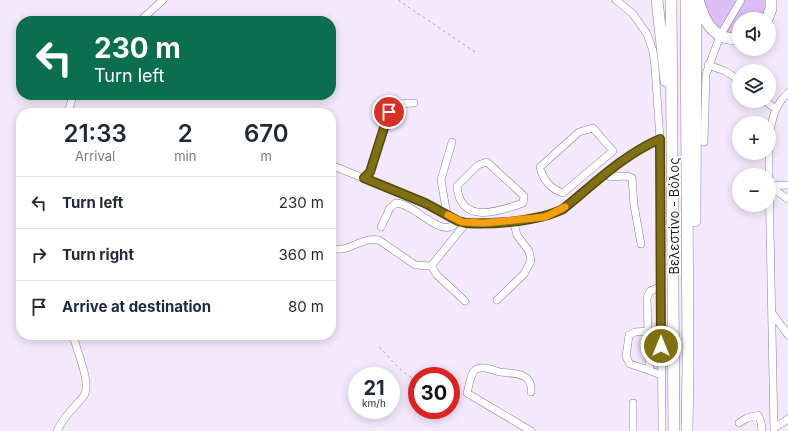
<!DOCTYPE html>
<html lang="en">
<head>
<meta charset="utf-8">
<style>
	body { margin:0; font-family:Inter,sans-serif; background:#f2f2f3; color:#1f2937; height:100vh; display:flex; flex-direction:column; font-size:15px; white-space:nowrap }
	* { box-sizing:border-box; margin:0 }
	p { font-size:13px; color:#747a83 }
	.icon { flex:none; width:22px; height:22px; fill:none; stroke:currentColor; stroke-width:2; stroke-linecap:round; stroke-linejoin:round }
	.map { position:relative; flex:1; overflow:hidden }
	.details { position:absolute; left:16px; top:108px; width:320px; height:232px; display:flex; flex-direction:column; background:#fff; border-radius:16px; box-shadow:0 2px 10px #0003 }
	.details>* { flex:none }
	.banner { position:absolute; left:16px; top:16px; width:320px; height:84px; border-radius:16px; box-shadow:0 2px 10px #0003; background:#0b6e4f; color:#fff; overflow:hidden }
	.controls { position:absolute; left:732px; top:12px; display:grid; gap:8px }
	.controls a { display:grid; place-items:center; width:44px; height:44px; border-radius:50%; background:#fff; box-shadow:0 2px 10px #0003; font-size:20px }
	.speed { position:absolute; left:348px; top:367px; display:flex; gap:8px; font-size:20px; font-weight:700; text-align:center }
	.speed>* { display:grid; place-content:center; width:52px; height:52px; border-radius:50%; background:#fff; box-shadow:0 2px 10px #0003; line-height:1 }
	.speed small { font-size:10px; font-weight:400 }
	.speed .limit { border:6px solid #d22; background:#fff; color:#111 }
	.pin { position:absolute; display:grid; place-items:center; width:34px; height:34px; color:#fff; margin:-17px; border:2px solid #fff; border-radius:50%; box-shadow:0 1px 4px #0007 }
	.me { position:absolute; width:44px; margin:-22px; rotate:0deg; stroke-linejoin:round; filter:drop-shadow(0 0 3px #0008) }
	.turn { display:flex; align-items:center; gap:14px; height:84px; padding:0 12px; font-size:18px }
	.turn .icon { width:52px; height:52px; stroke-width:2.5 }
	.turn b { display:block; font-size:28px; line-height:34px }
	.eta { display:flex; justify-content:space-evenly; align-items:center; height:68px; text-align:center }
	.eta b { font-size:24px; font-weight:600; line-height:28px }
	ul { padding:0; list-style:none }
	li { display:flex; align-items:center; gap:12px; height:52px; padding:0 12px; border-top:1px solid #e0e1e3 }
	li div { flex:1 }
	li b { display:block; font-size:15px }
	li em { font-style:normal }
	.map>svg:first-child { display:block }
	.green { fill:#dcbef4 }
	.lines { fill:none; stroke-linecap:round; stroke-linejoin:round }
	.minor-casing { stroke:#8b7c98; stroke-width:8 }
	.highway-casing { stroke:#8b7c98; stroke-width:12 }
	.path { stroke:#b0a6b7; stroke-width:1; stroke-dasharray:3 3; stroke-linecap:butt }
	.minor { stroke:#fff; stroke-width:7 }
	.highway { stroke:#fff; stroke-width:11 }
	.route-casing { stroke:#53490c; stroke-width:10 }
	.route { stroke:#7f7112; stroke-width:7 }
	.slow { stroke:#f59e0b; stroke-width:7 }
	.labels { text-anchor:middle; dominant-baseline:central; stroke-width:4; stroke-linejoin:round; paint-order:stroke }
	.street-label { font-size:13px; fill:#241d29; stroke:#fff }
</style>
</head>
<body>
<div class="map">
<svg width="788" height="431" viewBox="0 0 788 431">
	<rect width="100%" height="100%" fill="#f4e9fc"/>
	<path class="green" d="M703,0H768L763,19H739V35C714,30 711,23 703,0Z"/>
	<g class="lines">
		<defs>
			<path id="minor" d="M616,0L633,14L647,34L653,51L655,67L660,139L662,431
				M140,21L163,0
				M708,65L725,71L739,80
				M765,101L776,109
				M68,113L73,95
				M593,128L613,151L563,193C551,189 543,180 540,167L579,132Z
				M769,140C771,123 774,105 788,93
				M704,142L706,74L720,36L741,0
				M769,153V175
				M487,162L524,196L523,203C500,211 460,226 457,186L478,165Z
				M331,165L425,203L462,222L472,223L525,220L545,217L563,209L629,156L644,146L660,139
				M606,174L610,177L627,176L632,178L634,205L641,244
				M769,177L774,431
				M364,178L370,172L391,109L397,104L414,103
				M769,186L788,199
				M769,186L788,185
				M447,215L441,180L452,142
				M381,227L390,208L396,203C412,203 436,232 450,227C453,226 456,223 458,221
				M331,248C349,254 361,236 379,240L415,265L431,266L466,223
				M431,266L437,275L465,301
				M660,287L650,291L647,298L649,365L651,371L661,375
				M497,300L524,274L531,261L529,251L517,235L513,220
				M772,313L788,335
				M648,331L635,332L629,335L626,357L630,364L651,371
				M633,403V431
				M739,423L747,418L758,415L761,422L762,431
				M774,428L788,419
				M57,431C63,417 74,408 83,397C93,385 76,350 73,335
				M531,431L467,393C469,387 470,374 475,370C483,365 492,370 500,372C514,374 533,372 531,392"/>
			<path id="highway" d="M657,0L666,81
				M671,0L674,431
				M686,0L688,369L687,431
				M699,3C705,24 715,40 739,39
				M767,19L771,9V0
				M695,221L696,0"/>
		</defs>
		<use href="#minor" class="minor-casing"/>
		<use href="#highway" class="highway-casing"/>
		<path class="path" d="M398,0L475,52
			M379,347C391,358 401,374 417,380
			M451,390L460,392"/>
		<use href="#minor" class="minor"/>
		<use href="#highway" class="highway"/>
	</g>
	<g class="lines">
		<defs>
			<path id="route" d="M389,112L370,172L364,178L425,203L458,221L466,223C493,225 539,221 563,209C594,184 623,155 660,139L661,346"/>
		</defs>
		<use href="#route" class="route-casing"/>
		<use href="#route" class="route"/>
		<path class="slow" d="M448,215L462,222L484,223L545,217L565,207"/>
	</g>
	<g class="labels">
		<g class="street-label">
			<text transform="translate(674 216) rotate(-90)">Βελεστίνο - Βόλος</text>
		</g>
	</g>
</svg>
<div class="controls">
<a><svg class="icon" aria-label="sound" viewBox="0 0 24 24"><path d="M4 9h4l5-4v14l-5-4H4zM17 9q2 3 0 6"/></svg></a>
<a><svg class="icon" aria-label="layers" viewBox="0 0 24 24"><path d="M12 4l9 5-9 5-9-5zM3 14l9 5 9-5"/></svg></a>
<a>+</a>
<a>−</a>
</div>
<div class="speed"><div>21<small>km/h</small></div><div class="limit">30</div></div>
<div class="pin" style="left:389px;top:112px;background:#d93025"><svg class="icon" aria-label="arrive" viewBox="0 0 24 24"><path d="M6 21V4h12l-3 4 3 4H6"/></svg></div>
<svg class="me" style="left:661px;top:346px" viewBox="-20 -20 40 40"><circle r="17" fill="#7f7112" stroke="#fff" stroke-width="3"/><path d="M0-11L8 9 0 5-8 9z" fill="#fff"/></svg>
<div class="banner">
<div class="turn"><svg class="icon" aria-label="left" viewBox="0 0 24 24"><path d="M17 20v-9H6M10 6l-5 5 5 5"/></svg><div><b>230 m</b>Turn left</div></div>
</div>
<section class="details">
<div class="eta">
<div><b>21:33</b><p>Arrival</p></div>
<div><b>2</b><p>min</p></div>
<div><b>670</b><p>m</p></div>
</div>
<ul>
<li><svg class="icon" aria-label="left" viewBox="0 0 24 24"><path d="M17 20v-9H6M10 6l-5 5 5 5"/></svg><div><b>Turn left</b></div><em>230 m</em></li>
<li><svg class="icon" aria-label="right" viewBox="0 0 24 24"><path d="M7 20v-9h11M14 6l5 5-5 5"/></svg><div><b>Turn right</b></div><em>360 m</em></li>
<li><svg class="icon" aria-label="arrive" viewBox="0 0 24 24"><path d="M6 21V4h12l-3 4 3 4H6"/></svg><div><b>Arrive at destination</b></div><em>80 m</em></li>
</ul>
</section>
</div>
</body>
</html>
